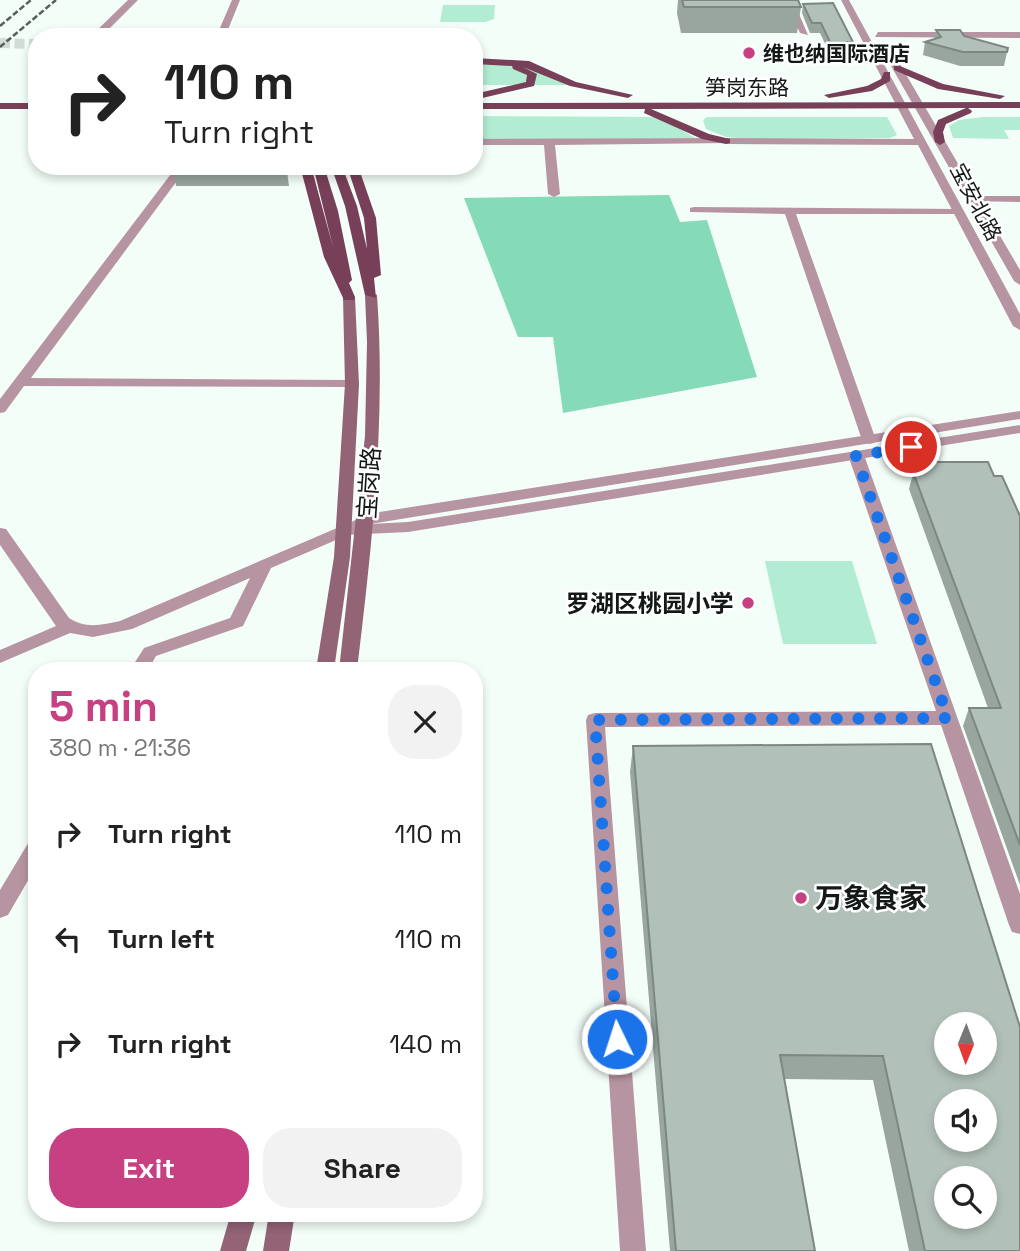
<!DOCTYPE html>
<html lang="en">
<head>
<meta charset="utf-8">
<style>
	body { margin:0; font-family:"Space Grotesk","Noto Sans SC",sans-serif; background:#f2f2f2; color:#222; height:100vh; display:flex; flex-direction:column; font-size:26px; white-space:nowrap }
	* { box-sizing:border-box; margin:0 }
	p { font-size:23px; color:#767676 }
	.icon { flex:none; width:38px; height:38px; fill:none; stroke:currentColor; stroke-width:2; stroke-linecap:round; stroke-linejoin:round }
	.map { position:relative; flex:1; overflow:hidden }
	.panel { position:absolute; left:28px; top:662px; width:455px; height:560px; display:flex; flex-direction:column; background:#fff; border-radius:28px; box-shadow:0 4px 10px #0003 }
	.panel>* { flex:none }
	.hud { position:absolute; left:28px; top:28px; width:455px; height:147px; border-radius:28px; box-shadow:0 4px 10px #0003; background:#fff; color:#222; overflow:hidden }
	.needle { width:46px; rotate:181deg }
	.buttons { position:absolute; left:934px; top:1012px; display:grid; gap:14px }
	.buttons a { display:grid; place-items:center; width:63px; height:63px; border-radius:50%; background:#fff; box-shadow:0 4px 10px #0003; font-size:35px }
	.pin { position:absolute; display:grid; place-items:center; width:60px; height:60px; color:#fff; margin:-30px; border:4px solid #fff; border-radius:50%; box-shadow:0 2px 7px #0007 }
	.me { position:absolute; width:77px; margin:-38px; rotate:356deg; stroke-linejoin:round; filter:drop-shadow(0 0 5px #0008) }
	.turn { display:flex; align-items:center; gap:24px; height:147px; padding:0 21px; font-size:32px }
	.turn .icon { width:91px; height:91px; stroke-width:2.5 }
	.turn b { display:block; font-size:49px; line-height:60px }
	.round { display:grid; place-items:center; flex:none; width:74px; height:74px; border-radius:28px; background:#f2f2f2 }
	.overview { display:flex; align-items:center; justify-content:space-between; height:119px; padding:0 21px }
	h1 { font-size:42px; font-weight:700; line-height:52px; color:#c74182 }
	.button { display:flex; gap:14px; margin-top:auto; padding:14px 21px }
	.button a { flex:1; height:80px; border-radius:28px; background:#c74182; color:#fff; font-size:28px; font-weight:700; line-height:80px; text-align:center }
	.button a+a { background:#f2f2f2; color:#222 }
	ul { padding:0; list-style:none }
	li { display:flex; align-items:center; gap:21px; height:105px; padding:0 21px }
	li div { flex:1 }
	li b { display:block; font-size:26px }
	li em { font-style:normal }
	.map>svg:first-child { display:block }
	.green { fill:#b2ecd2 }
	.forest { fill:#85dab7 }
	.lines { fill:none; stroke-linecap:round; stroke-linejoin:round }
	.minor-tunnel { stroke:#d2dcd7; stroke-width:10; stroke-dasharray:10 4.5; stroke-linecap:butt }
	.minor { fill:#b794a1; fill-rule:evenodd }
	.tertiary { fill:#b794a1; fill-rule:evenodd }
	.secondary { fill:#936376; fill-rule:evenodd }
	.primary { fill:#784058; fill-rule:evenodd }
	.rail { stroke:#585f5b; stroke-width:2.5; stroke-dasharray:6 2.5; stroke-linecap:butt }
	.wall { fill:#98a69f }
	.building { fill:#b1c1b9; stroke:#7c8782; stroke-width:2; fill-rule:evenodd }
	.route { stroke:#1a73e8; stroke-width:12; stroke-dasharray:0 21.6 }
	.poi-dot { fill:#c74182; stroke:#fff; stroke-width:2.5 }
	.labels { text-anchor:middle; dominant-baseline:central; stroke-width:5; stroke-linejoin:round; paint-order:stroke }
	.far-poi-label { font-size:21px; font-weight:bold; fill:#131916; stroke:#fff; text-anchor:start }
	.far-street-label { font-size:21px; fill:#131916; stroke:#fff }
	.street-label { font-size:24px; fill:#131916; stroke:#fff }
	.poi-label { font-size:24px; font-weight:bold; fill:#131916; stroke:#fff; text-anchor:end }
	.near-poi-label { font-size:28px; font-weight:bold; fill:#131916; stroke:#fff; text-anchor:start }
</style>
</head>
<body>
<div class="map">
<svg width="1020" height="1251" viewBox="0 0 1020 1251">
	<rect width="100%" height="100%" fill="#f4fef9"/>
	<path class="green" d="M443,5H495L494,19L485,22H440Z
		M474,62H512L573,85H474Z
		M474,116L660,117L695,138L474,140Z
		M707,117H887L897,135L890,138L749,139L726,137L706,129L703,120Z
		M983,117H1020V130H1004L1009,139L953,138L949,126L959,120Z
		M765,561H852L877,644H783Z"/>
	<path class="forest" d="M669,195L680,222L707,220L757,377L563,413L553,337H518L464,198Z"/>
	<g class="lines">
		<path class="minor-tunnel" d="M0,43L37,44"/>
		<path class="minor" d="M128,0H138L103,35L90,37Z
			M232,0H240L225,37H216Z
			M785,0H793L808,35L800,33Z
			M878,32H1020V38L875,37Z
			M726,138L730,139V143L555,145L560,194L554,197L548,194L544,145H474V139Z
			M177,166H188L31,378L352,380L359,384L357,387L24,386L5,412L0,413V399Z
			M973,196H1020V202L969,201V197Z
			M694,207L962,209V213L958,214H796L876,440L874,443L869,444L862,440L785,214L690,212V208Z
			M856,450L864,455L1020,894V934L1012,932L1009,925L941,725L605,727L646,1251H620L586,720L588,715L595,713L936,711L848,455Z
			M344,525L352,530L350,534L271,568L243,626L156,656L148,670H130L144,648L230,618L250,578L132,629L93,637L70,633L0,663V650L56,626L0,545V528L6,529L69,618C85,629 102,625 120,621Z
			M37,838V865L8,915L0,918V890L30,840Z"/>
		<path class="tertiary" d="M841,0H849L1020,314V330L1013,326L918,145L726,144L721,141L726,138L914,139Z
			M892,56L897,59L1020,270V285L1014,281L887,59Z
			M1020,411V419L370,524L408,522L1020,425V433L408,532L344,535L336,530L367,514Z"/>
		<path class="secondary" d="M371,291L377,295C386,421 372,545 357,670H339L365,436L367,342L365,295Z
			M349,293L355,297L359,384L350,557L334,670H316L334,557L345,384L343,297Z
			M231,1213H257L246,1251H220Z
			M269,1213H295L289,1251H263Z"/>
		<path class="primary" d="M474,58L529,61L576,82L633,95L628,98L570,86L523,67L537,74L534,86L478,99L474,98V94L526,82L527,75L513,69L512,66L474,64Z
			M894,66H900L943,84L1005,96L1000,99L938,89L894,70Z
			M884,72H890V81L872,91L829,98L824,95L867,86L881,79Z
			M1020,102V108H968L972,111L971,113L946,124L943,132L945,142L940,145L935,142L933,132L938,120L966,108L651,109L709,134L730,139V143L726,144L702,139L644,113L645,109H474V103Z
			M0,103H37V109H0Z
			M300,166H311L333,247L313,166H324L338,211L352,280L349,283L355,297L354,300H344L324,257Z
			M331,166H342L357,206L367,249L364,218L347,166H358L376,218L381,275L374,278L376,298L365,295L345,206Z"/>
		<path class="rail" d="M0,26L31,0
			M0,47L56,0"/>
	</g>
	<path class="wall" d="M678,0H798L801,7L797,33H681L677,13Z
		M803,4L853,42L852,52H829L820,33H810L802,13Z
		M936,30L964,36L1007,52L1004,66H960L923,55L925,42L934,39Z
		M174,171H287L289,186H176Z
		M916,462L994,476L1020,516V885L963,726L969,708H988L909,489Z
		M931,744L1020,1251H909L873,1080L784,1079L815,1251H670L630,772L633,746Z"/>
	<path class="building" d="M682,0H798L801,7H684Z
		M833,3L853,42H830L821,23H812L803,4Z
		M936,30H960L964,36L1008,48L1007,52H963L925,42L941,37Z
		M177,166H285L287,171H174Z
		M916,462H988L994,476H1002L1020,516V845L969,708H1001L913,472H919Z
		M931,744L1020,1027V1251H925L883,1056L780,1055L815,1251H676L633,746ZM947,1024H985V1062H947ZM947,1101H985V1139H947ZM947,1178H985V1216H947Z"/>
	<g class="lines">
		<path class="route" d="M617,1039L595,720L948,718L856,456L911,447"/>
	</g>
	<g class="poi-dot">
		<circle cx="749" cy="53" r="7"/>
		<circle cx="748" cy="603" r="7"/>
		<circle cx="801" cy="898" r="7"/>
	</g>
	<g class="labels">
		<g class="far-poi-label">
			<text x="763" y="53">维也纳国际酒店</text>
		</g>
		<g class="far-street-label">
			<text x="747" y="87">笋岗东路</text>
			<text transform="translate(976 202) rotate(62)">宝安北路</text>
		</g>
		<g class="street-label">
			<text transform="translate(369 483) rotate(-86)">宝岗路</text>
		</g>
		<g class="poi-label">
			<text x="734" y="603">罗湖区桃园小学</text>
		</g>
		<g class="near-poi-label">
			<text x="815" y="898">万象食家</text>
		</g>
	</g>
</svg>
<div class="buttons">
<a><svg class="needle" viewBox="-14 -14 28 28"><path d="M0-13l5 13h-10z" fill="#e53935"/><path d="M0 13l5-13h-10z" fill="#767676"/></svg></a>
<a><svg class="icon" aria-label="sound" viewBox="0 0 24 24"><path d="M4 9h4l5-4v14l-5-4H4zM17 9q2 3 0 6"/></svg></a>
<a><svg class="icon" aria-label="search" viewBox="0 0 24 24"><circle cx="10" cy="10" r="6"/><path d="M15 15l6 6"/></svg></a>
</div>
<div class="pin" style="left:911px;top:447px;background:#d93025"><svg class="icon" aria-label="arrive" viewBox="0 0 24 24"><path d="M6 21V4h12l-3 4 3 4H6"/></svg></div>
<svg class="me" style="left:617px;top:1039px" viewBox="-20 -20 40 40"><circle r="17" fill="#1a73e8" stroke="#fff" stroke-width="3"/><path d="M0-11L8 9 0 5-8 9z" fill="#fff"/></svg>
<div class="hud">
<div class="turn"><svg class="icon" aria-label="right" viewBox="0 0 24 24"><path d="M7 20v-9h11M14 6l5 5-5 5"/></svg><div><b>110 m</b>Turn right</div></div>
</div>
<section class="panel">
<div class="overview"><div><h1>5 min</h1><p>380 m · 21:36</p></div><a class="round"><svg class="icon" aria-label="close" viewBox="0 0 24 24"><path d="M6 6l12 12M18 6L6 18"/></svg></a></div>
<ul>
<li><svg class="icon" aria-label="right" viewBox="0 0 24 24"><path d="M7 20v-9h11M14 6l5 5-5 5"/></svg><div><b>Turn right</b></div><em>110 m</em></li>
<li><svg class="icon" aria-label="left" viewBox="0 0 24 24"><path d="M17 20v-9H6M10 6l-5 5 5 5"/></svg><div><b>Turn left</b></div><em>110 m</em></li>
<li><svg class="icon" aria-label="right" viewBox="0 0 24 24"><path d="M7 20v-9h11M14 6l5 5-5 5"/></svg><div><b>Turn right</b></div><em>140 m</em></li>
</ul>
<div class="button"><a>Exit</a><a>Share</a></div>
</section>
</div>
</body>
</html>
